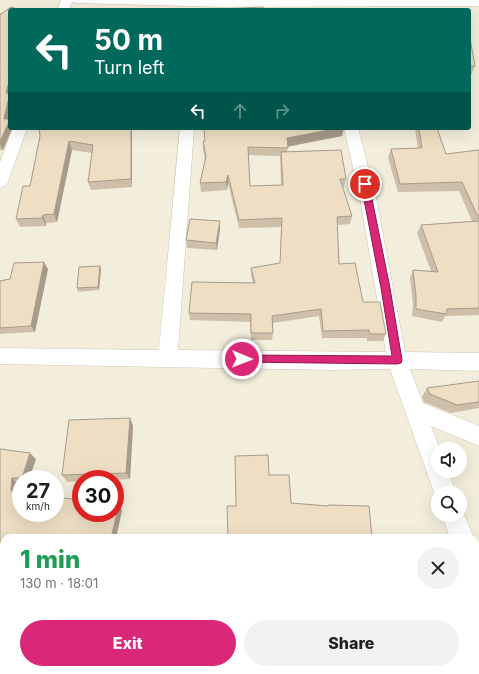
<!DOCTYPE html>
<html lang="en">
<head>
<meta charset="utf-8">
<style>
	body { margin:0; font-family:Inter,sans-serif; background:#f2f2f2; color:#202124; height:100vh; display:flex; flex-direction:column; font-size:15px; white-space:nowrap }
	* { box-sizing:border-box; margin:0 }
	p { font-size:13px; color:#757577 }
	.icon { flex:none; width:22px; height:22px; fill:none; stroke:currentColor; stroke-width:2; stroke-linecap:round; stroke-linejoin:round }
	.map { position:relative; flex:1; overflow:hidden }
	.panel { position:absolute; left:0px; top:534px; width:479px; height:140px; display:flex; flex-direction:column; background:#fff; border-radius:12px 12px 0 0; box-shadow:0 4px 16px #0002 }
	.panel>* { flex:none }
	.hud { position:absolute; left:8px; top:8px; width:463px; height:122px; border-radius:4px; box-shadow:0 4px 16px #0002; background:#00695c; color:#fff; overflow:hidden }
	.fabs { position:absolute; left:431px; top:442px; display:grid; gap:8px }
	.fabs a { display:grid; place-items:center; width:36px; height:36px; border-radius:50%; background:#fff; box-shadow:0 4px 16px #0002; font-size:20px }
	.speed { position:absolute; left:12px; top:470px; display:flex; gap:8px; font-size:20px; font-weight:700; text-align:center }
	.speed>* { display:grid; place-content:center; width:52px; height:52px; border-radius:50%; background:#fff; box-shadow:0 4px 16px #0002; line-height:1 }
	.speed small { font-size:10px; font-weight:400 }
	.speed .limit { border:6px solid #d22; background:#fff; color:#111 }
	.pin { position:absolute; display:grid; place-items:center; width:34px; height:34px; color:#fff; margin:-17px; border:2px solid #fff; border-radius:50%; box-shadow:0 1px 4px #0007 }
	.me { position:absolute; width:44px; margin:-22px; rotate:91deg; stroke-linejoin:round; filter:drop-shadow(0 0 3px #0008) }
	.turn { display:flex; align-items:center; gap:14px; height:84px; padding:0 20px; font-size:18px }
	.turn .icon { width:52px; height:52px; stroke-width:2.5 }
	.turn b { display:block; font-size:28px; line-height:34px }
	.lanes { display:flex; align-items:center; height:38px; padding:0 20px; background:#0003; justify-content:center; gap:20px; direction:ltr }
	.lanes .off { opacity:.35 }
	.round { display:grid; place-items:center; flex:none; width:42px; height:42px; border-radius:21px; background:#f2f2f2 }
	.headline { display:flex; align-items:center; justify-content:space-between; height:68px; padding:0 20px }
	h1 { font-size:24px; font-weight:800; line-height:30px; color:#1e9e55 }
	.primary-button { display:flex; gap:8px; margin-top:auto; padding:8px 20px }
	.primary-button a { flex:1; height:46px; border-radius:24px; background:#db2777; color:#fff; font-size:16px; font-weight:800; line-height:46px; text-align:center }
	.primary-button a+a { background:#f2f2f2; color:#202124 }
	.map>svg:first-child { display:block }
	.residential { fill:#f3eddb; fill-rule:evenodd }
	.lines { fill:none; stroke-linecap:round; stroke-linejoin:round }
	.minor-casing { stroke:#cec5b2; stroke-width:1 }
	.minor { fill:#fff; fill-rule:evenodd }
	.wall { fill:#cdbfa9; fill-rule:evenodd }
	.shaded-wall { fill:#a79b89 }
	.building { fill:#eedec4; stroke:#a79b89 }
	.route { fill:#db2777; stroke:#8e194d }
</style>
</head>
<body>
<div class="map">
<svg width="479" height="674" viewBox="0 0 479 674">
	<rect width="100%" height="100%" fill="#fcf9ed"/>
	<path class="residential" d="M0,0H479V674H0ZM10,10H469V128H10ZM438,449H460V471H438ZM21,479H55V513H21ZM81,479H115V513H81ZM438,493H460V515H438ZM4,538H475V670H4Z"/>
	<g class="lines">
		<defs>
			<path id="minor" d="M61,0H479V6L222,7L77,3L72,2L69,10H57Z
				M13,128H27L8,182L6,186L0,187V162Z
				M180,128H194L178,350L386,352L360,198L344,128H358L376,198L405,352L479,353V371L410,369L423,403L479,426V446L431,426L440,449H438V471H448L456,493H438L437,501L390,369L332,370L0,364V348L159,350Z
				M460,506L461,507L474,538H450L442,515H460Z
				M475,562L479,564V597L475,596Z
				M475,614H479V640H475Z
				M0,639H4V665H0Z
				M157,670H183V674H157Z"/>
		</defs>
		<use href="#minor" class="minor-casing"/>
		<use href="#minor" class="minor"/>
	</g>
	<path class="wall" d="M10,10V114L9,119L10,128H12L3,150H0V13L1,14Z
		M469,33L475,66L471,75H469Z
		M39,128H132V187L91,190L88,182L92,153L72,150L57,222L46,223V226L20,227L16,219L30,186L40,136Z
		M204,128H344L342,136L288,146L287,152L346,179L344,187H343L352,216L350,224L337,225L339,264L363,302L386,334L383,341H367V338H322L319,316L273,323V333L272,340H251L250,322L190,320L189,313L253,283L251,275V268L280,264L281,227L239,228L228,183L227,190L201,192L200,183L205,159L203,150V141H205ZM248,155L280,156L281,185L250,186Z
		M415,128H437L446,154L479,150V315L445,316L442,322L412,316L413,304L410,278L413,270L431,271L417,233L421,225L472,221L459,191L398,192L388,158L391,149H418Z
		M220,229L217,250L187,248L186,240Z
		M48,269L35,332L0,334V281Z
		M101,269L99,290L78,292L77,288Z
		M479,381V408L451,413L424,402L422,397L427,388Z
		M130,418L133,426L130,479L115,480V479H81V481L67,482L62,475Z
		M0,449L36,459L29,479H21V483L18,484V492L119,505L122,510L116,538H4V614L2,623H0Z
		M344,670H373L380,674H344Z
		M456,670H475L477,674H430Z"/>
	<path class="shaded-wall" d="M10,78V114L8,124L10,119V128H12L3,150L0,144V142L6,93Z
		M131,128H132V187L131,179Z
		M339,128H344L342,136L286,147L287,138Z
		M69,141L72,150L57,222L54,214Z
		M228,175V183L227,190L226,182Z
		M43,215L46,223V226L42,218Z
		M220,221V229L217,250L216,243Z
		M44,262L48,269L35,332L31,326Z
		M100,266L101,269L99,290L98,287Z
		M130,418L133,426L130,479L126,473Z
		M30,453L36,459L29,479H23L22,478Z
		M12,478L18,484V496L11,491Z
		M119,505L122,510L116,538H111Z
		M0,606L4,607V614L2,623H0Z"/>
	<path class="building" d="M11,7L20,10H10V63L8,67H10V78L6,93H10L4,119H10L0,142V13L1,14Z
		M263,7L264,10H226V9Z
		M469,33L475,66H469Z
		M39,128H131V179L88,182L93,145L69,141L54,214L43,215L42,218L16,219L23,186H30L40,136Z
		M204,128H339L287,138L288,148L248,147L250,186L283,185L281,152L341,150L346,179H340L352,216L337,217L339,264L355,263L363,302H380L386,334H370L369,330L323,331L321,309L272,316L273,333H251V314L189,313L192,282L255,283L251,268L280,263L282,218L239,220L228,175L226,182L200,183L206,156L203,141H205Z
		M419,128H437L446,154L479,150V219L462,182L400,184L391,149L422,148Z
		M190,219L220,221L216,243L186,240Z
		M479,221V308L447,309L446,314L416,309V296L413,270L438,272L421,225Z
		M44,262L31,326L0,328V281L10,279L14,263Z
		M100,266L98,287L77,288L79,267Z
		M479,381V402L457,405L430,394L427,388Z
		M130,418L126,473L62,475L69,420Z
		M0,449L30,453L22,478H12L11,491L21,492V513H55V497L81,500V513H115V505H119L111,538H4V606H0Z
		M268,455L269,475H289L291,503L328,506V505L369,506L372,538H228L227,506H236L235,456Z
		M475,668L477,674H437L462,670H475Z
		M347,670L379,671L380,674H348Z"/>
	<path class="route" d="M365,181L369,184L390,288L402,360L401,363L397,364L239,362L238,359L239,357L242,355L392,356L381,288L361,184Z"/>
</svg>
<div class="fabs">
<a><svg class="icon" aria-label="sound" viewBox="0 0 24 24"><path d="M4 9h4l5-4v14l-5-4H4zM17 9q2 3 0 6"/></svg></a>
<a><svg class="icon" aria-label="search" viewBox="0 0 24 24"><circle cx="10" cy="10" r="6"/><path d="M15 15l6 6"/></svg></a>
</div>
<div class="speed"><div>27<small>km/h</small></div><div class="limit">30</div></div>
<div class="pin" style="left:365px;top:184px;background:#d93025"><svg class="icon" aria-label="arrive" viewBox="0 0 24 24"><path d="M6 21V4h12l-3 4 3 4H6"/></svg></div>
<svg class="me" style="left:242px;top:359px" viewBox="-20 -20 40 40"><circle r="17" fill="#db2777" stroke="#fff" stroke-width="3"/><path d="M0-11L8 9 0 5-8 9z" fill="#fff"/></svg>
<div class="hud">
<div class="turn"><svg class="icon" aria-label="left" viewBox="0 0 24 24"><path d="M17 20v-9H6M10 6l-5 5 5 5"/></svg><div><b>50 m</b>Turn left</div></div>
<div class="lanes"><svg class="icon" aria-label="left" viewBox="0 0 24 24"><path d="M17 20v-9H6M10 6l-5 5 5 5"/></svg><svg class="icon off" aria-label="ahead" viewBox="0 0 24 24"><path d="M12 20V5M6 11l6-6 6 6"/></svg><svg class="icon off" aria-label="right" viewBox="0 0 24 24"><path d="M7 20v-9h11M14 6l5 5-5 5"/></svg></div>
</div>
<section class="panel">
<div class="headline"><div><h1>1 min</h1><p>130 m · 18:01</p></div><a class="round"><svg class="icon" aria-label="close" viewBox="0 0 24 24"><path d="M6 6l12 12M18 6L6 18"/></svg></a></div>
<div class="primary-button"><a>Exit</a><a>Share</a></div>
</section>
</div>
</body>
</html>
